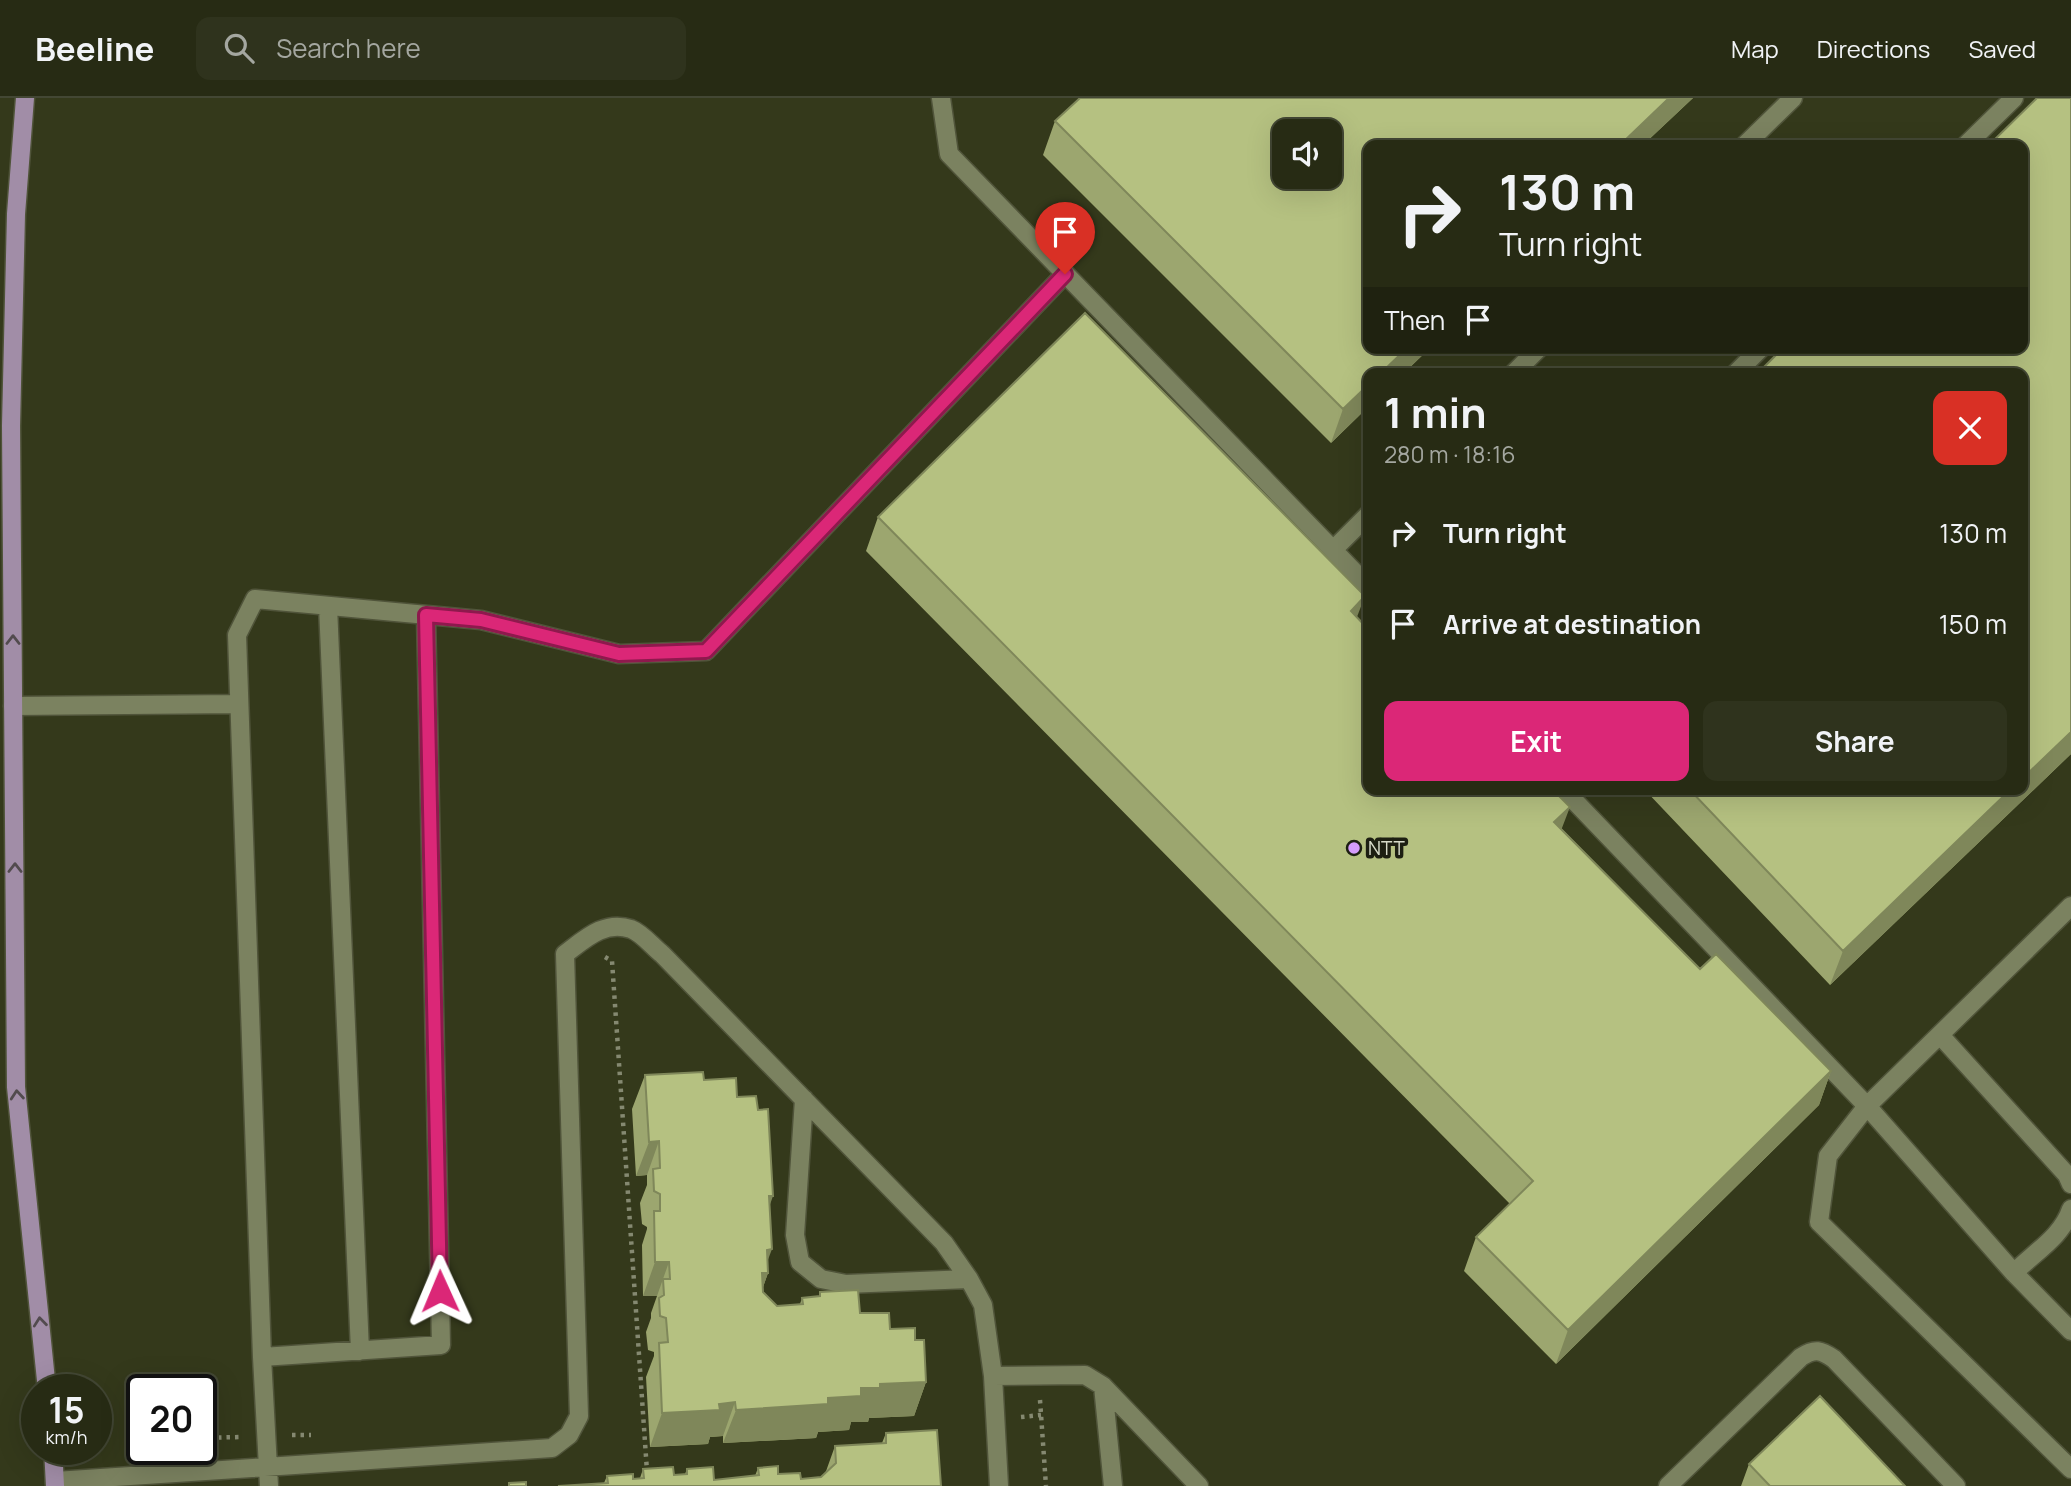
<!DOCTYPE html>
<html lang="en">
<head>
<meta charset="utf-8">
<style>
	body { margin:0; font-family:Manrope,sans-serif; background:#2f331d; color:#f1f3f6; height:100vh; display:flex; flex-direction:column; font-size:26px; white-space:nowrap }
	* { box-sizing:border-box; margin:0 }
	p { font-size:23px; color:#a4a7a0 }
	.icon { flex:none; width:38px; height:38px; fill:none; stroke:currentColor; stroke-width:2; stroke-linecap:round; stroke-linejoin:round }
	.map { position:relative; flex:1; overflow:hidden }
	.details { position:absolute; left:1363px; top:270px; width:665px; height:427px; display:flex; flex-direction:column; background:#272b14; border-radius:14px; box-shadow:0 7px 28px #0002,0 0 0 2px #434734 }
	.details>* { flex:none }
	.top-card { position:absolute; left:1363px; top:42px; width:665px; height:214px; border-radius:14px; box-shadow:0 7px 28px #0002,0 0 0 2px #434734; background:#272b14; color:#f1f3f6; overflow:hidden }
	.controls { position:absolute; left:1272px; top:21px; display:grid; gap:14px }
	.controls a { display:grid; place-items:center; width:70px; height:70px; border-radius:14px; background:#272b14; box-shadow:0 7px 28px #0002,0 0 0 2px #434734; font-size:35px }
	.speed { position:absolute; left:21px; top:1276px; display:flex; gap:14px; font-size:35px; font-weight:700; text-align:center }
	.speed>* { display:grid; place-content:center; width:91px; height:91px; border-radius:50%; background:#272b14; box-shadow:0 7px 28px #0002,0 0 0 2px #434734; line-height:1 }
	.speed small { font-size:18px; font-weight:400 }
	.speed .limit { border:4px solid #111; border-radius:10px; background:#fff; color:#111 }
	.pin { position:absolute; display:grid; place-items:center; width:60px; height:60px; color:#fff; margin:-72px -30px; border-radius:50% 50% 50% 0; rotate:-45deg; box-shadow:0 0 7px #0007 }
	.pin .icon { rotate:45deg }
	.me { position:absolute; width:77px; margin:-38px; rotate:359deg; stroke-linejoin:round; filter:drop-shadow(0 0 5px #0008) }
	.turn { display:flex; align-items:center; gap:24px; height:147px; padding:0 21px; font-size:32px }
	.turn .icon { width:91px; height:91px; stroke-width:2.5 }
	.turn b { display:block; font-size:49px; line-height:60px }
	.then { display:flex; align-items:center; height:66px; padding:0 21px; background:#0003; gap:14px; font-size:26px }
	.round { display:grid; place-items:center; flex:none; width:74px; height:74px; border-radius:14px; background:#2f331d }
	.head { display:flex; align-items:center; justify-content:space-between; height:119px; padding:0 21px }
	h1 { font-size:42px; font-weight:700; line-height:52px }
	.cta { display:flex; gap:14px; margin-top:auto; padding:14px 21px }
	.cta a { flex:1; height:80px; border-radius:14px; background:#db2777; color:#fff; font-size:28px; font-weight:700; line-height:80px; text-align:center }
	.cta a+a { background:#2f331d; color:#f1f3f6 }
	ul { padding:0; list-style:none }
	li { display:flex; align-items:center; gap:21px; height:91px; padding:0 21px }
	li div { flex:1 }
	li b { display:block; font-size:26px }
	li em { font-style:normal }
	header { display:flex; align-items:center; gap:42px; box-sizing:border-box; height:98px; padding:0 35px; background:#272b14; border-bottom:2px solid #434734 }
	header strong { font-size:33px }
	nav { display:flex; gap:38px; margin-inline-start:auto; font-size:24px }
	.search { width:490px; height:63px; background:#2f331d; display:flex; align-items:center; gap:18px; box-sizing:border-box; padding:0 24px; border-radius:14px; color:#a4a7a0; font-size:26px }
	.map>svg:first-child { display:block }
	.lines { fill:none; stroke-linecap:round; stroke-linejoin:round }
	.minor-casing { stroke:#50543a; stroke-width:21 }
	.major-casing { stroke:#50543a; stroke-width:21 }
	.path { stroke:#858971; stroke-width:4.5; stroke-dasharray:3.5 5; stroke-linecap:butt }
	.minor { stroke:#7b8260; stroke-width:18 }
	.major { stroke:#a18da7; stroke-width:18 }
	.wall { fill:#9ca66f }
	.shaded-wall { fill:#7f875a }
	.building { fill:#b5c181; stroke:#7f875a; stroke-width:2; fill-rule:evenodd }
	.oneway { stroke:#524b4e }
	.route-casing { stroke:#8e194d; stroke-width:18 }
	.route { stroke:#db2777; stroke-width:12 }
	.poi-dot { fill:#d59cfb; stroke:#1d1f12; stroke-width:2.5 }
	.labels { text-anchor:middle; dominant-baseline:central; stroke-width:7; stroke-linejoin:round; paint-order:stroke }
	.poi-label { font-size:19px; fill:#d7dbc9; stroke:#1d1f12; text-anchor:start }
</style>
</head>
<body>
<header>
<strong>Beeline</strong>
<div class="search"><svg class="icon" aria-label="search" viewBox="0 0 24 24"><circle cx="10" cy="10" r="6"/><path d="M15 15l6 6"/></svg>Search here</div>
<nav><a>Map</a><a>Directions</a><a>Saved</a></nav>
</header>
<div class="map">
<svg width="2071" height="1388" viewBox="0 0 2071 1388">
	<rect width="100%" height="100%" fill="#34391b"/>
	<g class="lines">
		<defs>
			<path id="minor" d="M941,0L949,56L1368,488
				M1745,47L1793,0
				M1966,47L2014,0
				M1514,275L1539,250
				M1736,275L1761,250
				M1333,452L1368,417
				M328,508L360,1253
				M426,517L441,1247L262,1259L237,537L255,501L481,522L619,556L706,553L1065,176
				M13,608L239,606
				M1563,691L1867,1008L2014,1175L2071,1233
				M2071,808L1867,1008L1828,1058L1819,1124L2071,1371
				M1940,937L2067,1077L2071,1086
				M804,1001L795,1137L800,1164L821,1181L846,1186L969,1181
				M2014,1175C2033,1155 2062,1139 2071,1111
				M262,1259L269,1388
				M1103,1288L1199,1388
				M55,1383L552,1350L569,1337L579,1318L565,856C585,841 604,822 631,831C642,835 653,849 662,856L944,1145L969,1181L983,1207L993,1278
				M999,1388L993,1278L1085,1277L1103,1288L1113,1388
				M1668,1388L1801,1259C1815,1250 1821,1252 1834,1261L1956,1388"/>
			<path id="major" d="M25,0L16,116L11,328L16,989L47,1292
				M53,1351L55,1388"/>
		</defs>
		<use href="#minor" class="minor-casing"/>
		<use href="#major" class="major-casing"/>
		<path class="path" d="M605,859L612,863L648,1388
			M1040,1302L1046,1388
			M1021,1319L1041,1317
			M292,1337H311
			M201,1340L241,1339
			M130,1352L128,1343L142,1342"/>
		<use href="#minor" class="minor"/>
		<use href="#major" class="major"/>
	</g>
	<path class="wall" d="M1693,0L1643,47H1368L1430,250L1404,275H1368V309L1331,345L1043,57L1055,23Z
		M2071,0V656L1830,887L1644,691H2023Z
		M878,419L1357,519L1562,731L1700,871L1831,973L1819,1007L1556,1266L1464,1173L1476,1139L1510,1106L866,453Z
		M645,977L704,982L737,999L769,1109L767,1164L768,1175L763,1189V1194L777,1208L800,1206L802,1200L819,1198L820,1194L860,1215L915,1242L926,1284L914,1318L869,1320L868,1324H851L849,1332L818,1334L816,1340L723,1345V1338L710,1339L708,1346L650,1349L646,1279L654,1258V1254L648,1252L646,1234L651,1220V1215L657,1198H643L642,1147L647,1131V1129L642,1126L640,1105L647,1087V1077L636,1078L632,1011Z
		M886,1335L941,1388L604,1385L607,1378L633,1381L640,1380L643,1371L674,1377L685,1376L687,1371L714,1382L755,1378L758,1370L778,1376L801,1381L821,1379L825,1376L835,1348L882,1345Z
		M1749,1366L1905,1388H1741Z"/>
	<path class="shaded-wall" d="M1669,0H1693L1643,47H1620Z
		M1407,250H1430L1404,275H1381Z
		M1368,287V309L1331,345L1343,311Z
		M1365,498L1352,532L1351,513Z
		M2071,634V656L1830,887L1843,853L2011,691H2023V680Z
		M1570,709L1557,743L1554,724Z
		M1831,973L1819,1007L1556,1266L1568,1232Z
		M659,1043L647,1077L636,1078L649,1044Z
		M769,1098H773L761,1132Z
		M772,1151L763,1175H768L756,1209L767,1152Z
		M655,1164H669L657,1198H643Z
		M926,1284L914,1318L869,1320L868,1324H851L849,1332L818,1334L816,1340L723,1345L736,1312L828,1300L880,1286Z
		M735,1304L723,1338L710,1339L708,1346L650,1349L662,1315L719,1306Z"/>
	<path class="building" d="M1080,0H1669L1620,47H1368V250H1407L1381,275H1368V287L1343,311L1055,23ZM1284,33H1330V79H1284Z
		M2037,0H2071V634L2023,680V275H1758L1783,250H2023V47H1989Z
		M1085,215L1365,498L1351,513L1368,531V691H1552L1570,709L1554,724L1700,871L1716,856L1831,973L1568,1232L1476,1139L1533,1083L878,419Z
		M1689,691H2011L1843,853Z
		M703,974L704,982L736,980L737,999L756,998L758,1012L768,1011L773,1098H769L772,1151L767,1152L768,1175H762L763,1194L777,1208L803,1206L802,1200L820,1198V1194L858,1192L860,1215H889L890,1231L915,1230V1242H924L926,1284L880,1286V1290H861V1298L828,1300V1306L736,1312L735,1304L719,1306L720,1312L662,1315L659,1245L668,1244L666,1220L660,1218L659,1200L664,1197L663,1181H670L669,1164H655L654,1113H660V1096L654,1093L653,1071L660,1070L659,1043L649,1044L645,977Z
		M1820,1298L1905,1388H1770L1749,1366Z
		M937,1332L941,1388H558L608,1385L607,1378L633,1376V1381L644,1380L643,1371L673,1369L674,1377L687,1376V1371L713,1369L714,1382L759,1377L758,1370L778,1368V1376L800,1375L801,1381L821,1379L836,1365L835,1348L886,1345V1335Z
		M526,1384V1388H509V1385Z"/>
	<defs><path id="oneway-chevron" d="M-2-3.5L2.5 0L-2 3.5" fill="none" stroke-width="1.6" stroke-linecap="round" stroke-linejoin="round" transform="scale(1.75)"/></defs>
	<g class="oneway">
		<use href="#oneway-chevron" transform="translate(13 542) rotate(-90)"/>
		<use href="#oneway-chevron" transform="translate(15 770) rotate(-90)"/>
		<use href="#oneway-chevron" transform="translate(17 997) rotate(-95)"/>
		<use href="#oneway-chevron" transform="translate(40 1224) rotate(-96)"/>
	</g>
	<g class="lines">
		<defs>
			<path id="route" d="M440,1193L426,517L481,522L619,556L706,553L1065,176"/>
		</defs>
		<use href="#route" class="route-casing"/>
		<use href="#route" class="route"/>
	</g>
	<circle class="poi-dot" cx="1354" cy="750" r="7"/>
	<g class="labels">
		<g class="poi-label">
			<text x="1368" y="750">NTT</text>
		</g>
	</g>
</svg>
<div class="controls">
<a><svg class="icon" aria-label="sound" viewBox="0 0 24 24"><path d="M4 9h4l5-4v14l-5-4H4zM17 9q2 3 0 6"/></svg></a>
</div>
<div class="speed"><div>15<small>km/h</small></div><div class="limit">20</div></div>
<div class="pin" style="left:1065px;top:176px;background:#d93025"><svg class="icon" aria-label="arrive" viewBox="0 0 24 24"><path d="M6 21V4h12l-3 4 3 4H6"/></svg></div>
<svg class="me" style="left:440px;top:1193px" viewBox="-20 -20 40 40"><path d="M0-17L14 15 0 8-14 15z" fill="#db2777" stroke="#fff" stroke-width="4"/></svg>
<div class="top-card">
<div class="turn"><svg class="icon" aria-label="right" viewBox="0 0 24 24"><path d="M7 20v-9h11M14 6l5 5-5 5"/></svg><div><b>130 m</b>Turn right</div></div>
<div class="then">Then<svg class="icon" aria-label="arrive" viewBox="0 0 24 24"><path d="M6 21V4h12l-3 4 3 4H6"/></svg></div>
</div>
<section class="details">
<div class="head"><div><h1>1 min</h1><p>280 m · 18:16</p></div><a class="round" style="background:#d93025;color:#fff"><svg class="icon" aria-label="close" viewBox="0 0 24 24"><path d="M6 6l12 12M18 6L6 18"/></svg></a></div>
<ul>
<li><svg class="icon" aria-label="right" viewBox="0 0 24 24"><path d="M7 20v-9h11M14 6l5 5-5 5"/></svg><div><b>Turn right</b></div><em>130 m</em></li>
<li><svg class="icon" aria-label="arrive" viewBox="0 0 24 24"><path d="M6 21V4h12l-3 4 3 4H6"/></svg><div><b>Arrive at destination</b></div><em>150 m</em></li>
</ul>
<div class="cta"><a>Exit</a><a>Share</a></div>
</section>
</div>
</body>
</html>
